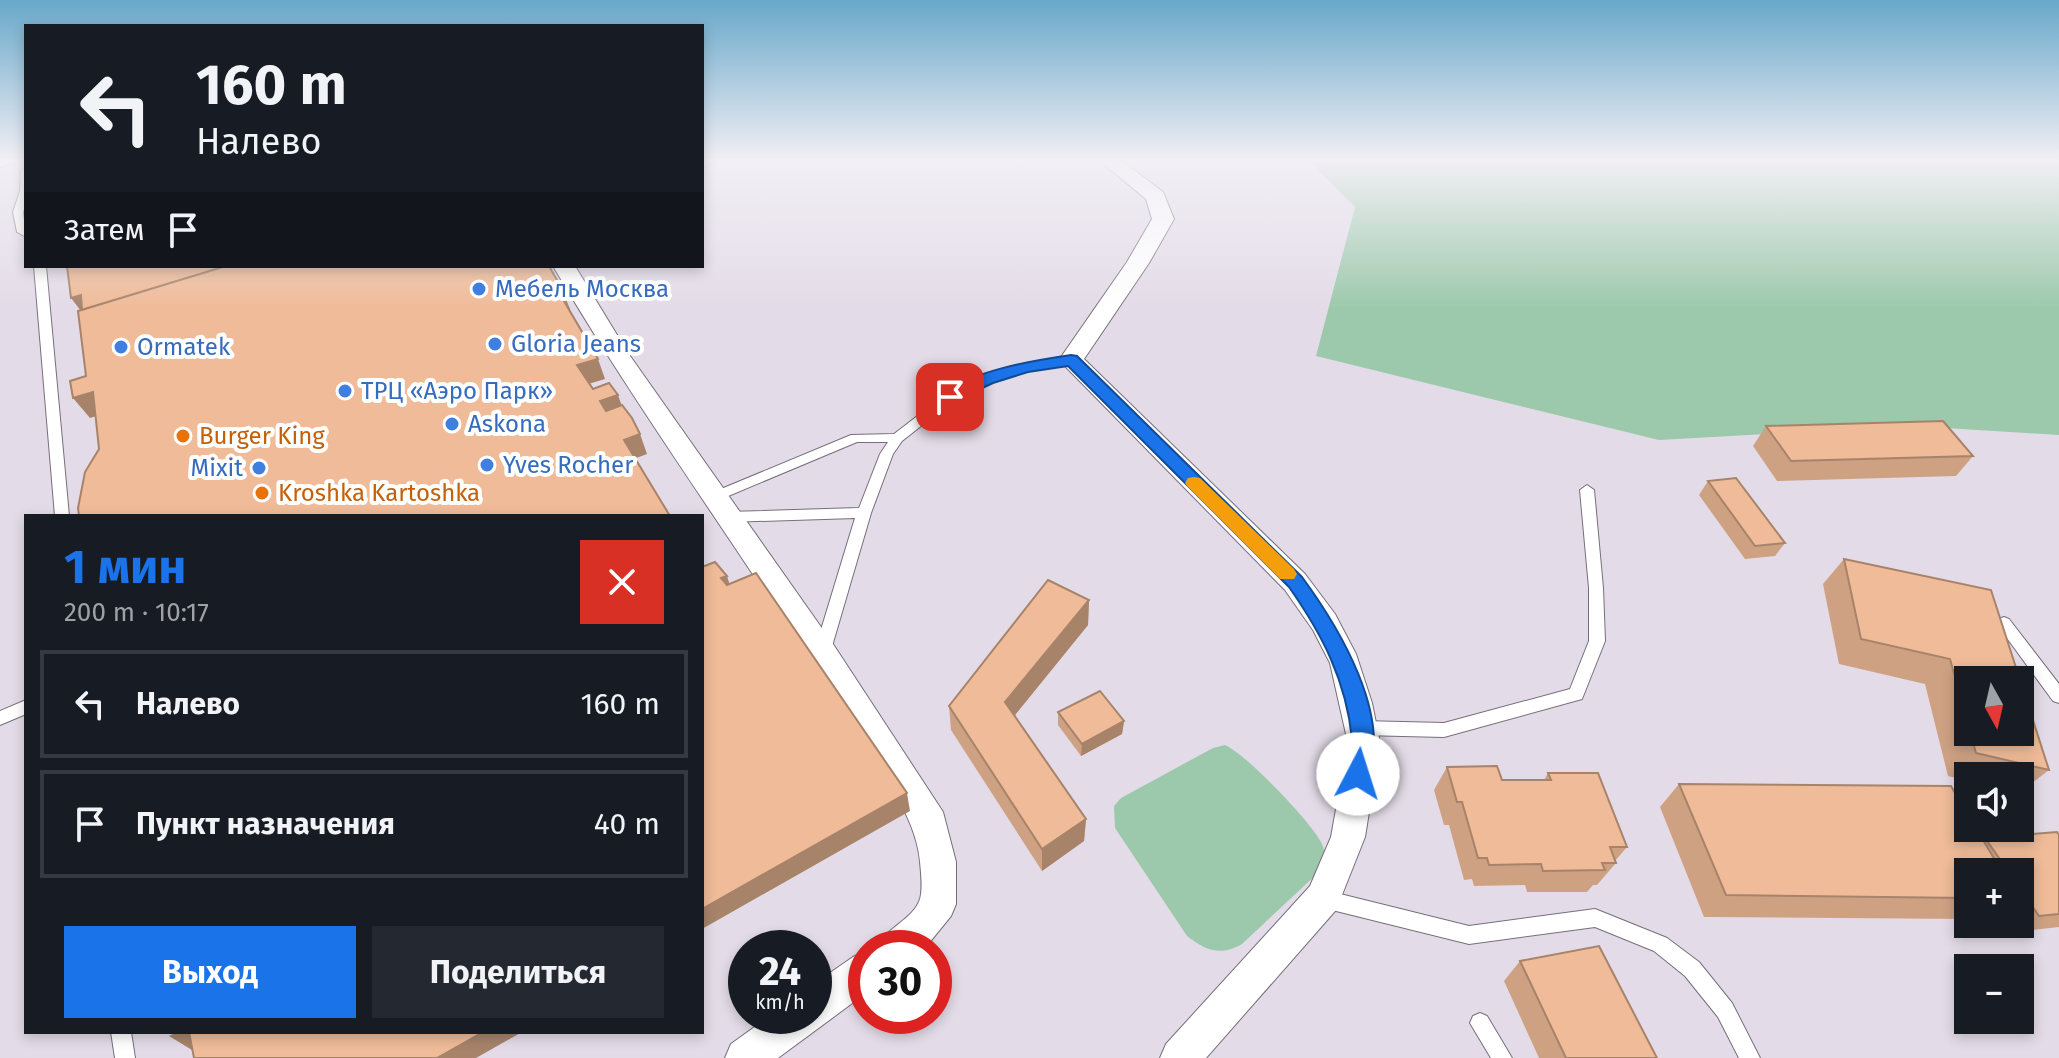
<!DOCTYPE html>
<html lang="ru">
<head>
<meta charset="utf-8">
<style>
	body { margin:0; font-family:"Fira Sans",sans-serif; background:#242831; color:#f1f3f6; height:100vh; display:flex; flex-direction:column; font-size:30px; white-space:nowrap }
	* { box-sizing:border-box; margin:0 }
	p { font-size:26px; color:#9ea1a6 }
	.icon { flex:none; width:44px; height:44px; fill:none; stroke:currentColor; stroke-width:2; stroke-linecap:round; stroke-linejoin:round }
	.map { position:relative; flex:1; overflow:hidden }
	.panel { position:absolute; left:24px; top:514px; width:680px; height:520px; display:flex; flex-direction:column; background:#171b24; border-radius:0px; box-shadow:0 4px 12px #0003 }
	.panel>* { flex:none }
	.top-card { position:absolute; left:24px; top:24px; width:680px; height:244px; border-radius:0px; box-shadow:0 4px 12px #0003; background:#171b24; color:#f1f3f6; overflow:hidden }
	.needle { width:52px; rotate:172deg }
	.controls { position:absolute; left:1954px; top:666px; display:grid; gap:16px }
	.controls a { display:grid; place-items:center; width:80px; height:80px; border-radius:0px; background:#171b24; box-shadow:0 4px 12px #0003; font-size:40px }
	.speed { position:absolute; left:728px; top:930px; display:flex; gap:16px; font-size:40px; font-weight:700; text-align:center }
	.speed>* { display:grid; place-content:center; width:104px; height:104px; border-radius:50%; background:#171b24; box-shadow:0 4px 12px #0003; line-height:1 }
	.speed small { font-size:20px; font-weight:400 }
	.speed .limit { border:12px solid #d22; background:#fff; color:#111 }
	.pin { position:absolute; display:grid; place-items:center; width:68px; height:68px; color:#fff; margin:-34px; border-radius:16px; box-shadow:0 4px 12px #0006 }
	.me { position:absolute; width:88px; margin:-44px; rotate:5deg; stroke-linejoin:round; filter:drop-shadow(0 0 6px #0008) }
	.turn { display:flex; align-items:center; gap:28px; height:168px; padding:0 40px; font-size:36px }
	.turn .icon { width:104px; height:104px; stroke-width:2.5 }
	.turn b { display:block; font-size:56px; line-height:68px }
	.then { display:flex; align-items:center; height:76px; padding:0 40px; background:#0003; gap:16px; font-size:30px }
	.round { display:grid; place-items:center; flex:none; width:84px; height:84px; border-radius:0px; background:#242831 }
	.overview { display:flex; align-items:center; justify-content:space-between; height:136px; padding:0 40px }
	h1 { font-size:48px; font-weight:700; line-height:60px; color:#1a73e8 }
	.action { display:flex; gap:16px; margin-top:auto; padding:16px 40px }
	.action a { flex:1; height:92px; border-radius:0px; background:#1a73e8; color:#fff; font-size:32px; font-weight:700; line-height:92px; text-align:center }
	.action a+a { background:#242831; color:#f1f3f6 }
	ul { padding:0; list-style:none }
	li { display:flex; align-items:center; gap:24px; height:108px; margin:0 16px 12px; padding:0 24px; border:4px solid #363941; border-radius:0px }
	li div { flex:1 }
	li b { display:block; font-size:30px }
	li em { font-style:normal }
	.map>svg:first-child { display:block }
	.green { fill:#9cc9ab }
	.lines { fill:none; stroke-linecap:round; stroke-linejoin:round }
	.service-casing { stroke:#766f7a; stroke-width:2 }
	.minor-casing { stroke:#766f7a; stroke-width:2 }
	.service { fill:#fff; fill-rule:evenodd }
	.minor { fill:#fff; fill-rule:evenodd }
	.wall { fill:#cea183; fill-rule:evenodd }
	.shaded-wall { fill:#a7836a }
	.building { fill:#efbb98; stroke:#a7836a; stroke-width:2 }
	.route { fill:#1a73e8; stroke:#114b97; stroke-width:2 }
	.slow { fill:#f59e0b }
	.shop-dot { fill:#3f7fe0; stroke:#fff; stroke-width:3 }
	.food-dot { fill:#e8710a; stroke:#fff; stroke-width:3 }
	.labels { text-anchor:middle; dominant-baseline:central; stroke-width:8; stroke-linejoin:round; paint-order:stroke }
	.shop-label { font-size:24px; fill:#366cbe; stroke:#fff; text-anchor:start }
	.food-label { font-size:24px; fill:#c56008; stroke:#fff; text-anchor:start }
</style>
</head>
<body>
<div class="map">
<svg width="2059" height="1058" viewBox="0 0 2059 1058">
	<rect width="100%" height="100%" fill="#e3dce8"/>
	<path class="green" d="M1309,161H2059V435L1913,426L1659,440L1316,356L1355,207Z
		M1225,745C1246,754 1310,821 1321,842C1327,853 1324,862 1319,872L1242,944C1220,957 1205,950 1187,936L1115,828L1114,806L1121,798L1213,748Z"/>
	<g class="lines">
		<defs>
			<path id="service" d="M0,161H19L0,167Z
				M26,168V204L23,212L26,237L17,232L13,212L20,191L21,171Z
				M34,266H46L69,516H55Z
				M1071,356L1075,357L1077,360L1075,363L1027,371L991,382L954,400L902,441L893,454L871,513L830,653L827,657L822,659L817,657L814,653L855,518L727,522L720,517L727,512L859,508L880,454L888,442H857L714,502L709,500L707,497L709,494L851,435L894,434L946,394L983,376L1026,363Z
				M1587,485L1594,490L1603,588L1605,641L1582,699L1444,737L1361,735L1355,733L1353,728L1355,723L1361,721L1444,723L1570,689L1589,641V588L1580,490Z
				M2004,617L2009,619L2059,684V703L2053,701L1999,627L1996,623L1999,619Z
				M26,700V714L0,725V711Z
				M1324,890L1469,926L1595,909L1667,938L1699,962L1732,1003L1760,1058H1739L1718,1017L1685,976L1654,951L1595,927L1469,944L1324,908L1318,905L1315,899L1318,893Z
				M1480,1013L1487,1016L1512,1058H1491L1470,1023L1473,1016Z
				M111,1032H131L135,1058H115Z"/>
			<path id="minor" d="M702,161H714L702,168Z
				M1100,161H1122L1163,192L1174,219L1149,263L1084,359L1305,574L1335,614L1356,654L1372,703L1380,743L1365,837L1336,910L1206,1058H1160L1166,1044L1310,886L1331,837L1348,743L1330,663L1313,630L1285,590L1059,360L1127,262L1152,219L1146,199Z
				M553,266H575L628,353L833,644L943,812L956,862V904L951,916L925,948H877C886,927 913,920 920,899C923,889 921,872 920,862C916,811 870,757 843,713C749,562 643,419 553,266Z
				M866,951V993L778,1058H725L731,1044L770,1016H814V984L853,957Z"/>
		</defs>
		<use href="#service" class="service-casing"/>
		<use href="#minor" class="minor-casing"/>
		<use href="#service" class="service"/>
		<use href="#minor" class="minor"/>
	</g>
	<path class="wall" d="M1766,426L1973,456L1956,476L1777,481L1753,446Z
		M1708,481L1785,543L1775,556L1745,559L1699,495Z
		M1844,559L1991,590L2049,770L2020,792V776H1968V781L1948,776L1925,684L1839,664L1823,584ZM1968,680L2020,732H1968Z
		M1089,600L1088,625L1015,715L1086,819L1084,841L1042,871L951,730L949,706Z
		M1058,712L1124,721L1122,734L1081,756L1058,725Z
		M1447,767L1502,780H1544L1548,773L1627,847L1615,861L1616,863L1597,885H1593L1587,892H1527L1525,885L1474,886L1472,879L1464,880L1449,825H1444L1434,790Z
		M1679,784L1983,840L1985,838L2059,835V927L2014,932L2009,924H2020V872H1968V919L1704,917L1660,807Z
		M1520,961L1657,1058H1539L1504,981Z"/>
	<path class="shaded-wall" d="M562,289L570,309L568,316L561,296Z
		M81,295L91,308L81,311L71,298Z
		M598,359L605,379L585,385L577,365Z
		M93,392L109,412L90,418L73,398Z
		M618,395L625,415L608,421L600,401Z
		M640,434L647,454L631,460L624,440Z
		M727,576L733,595L721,578Z
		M1089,600L1088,625L1006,726L1005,702Z
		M1124,721L1122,734L1081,756L1082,744Z
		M907,793L910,811L702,929V909Z
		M1086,819L1084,841L1042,871V849Z
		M177,1032H198L192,1050L169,1036Z
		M483,1032H522L476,1058H437Z"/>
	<path class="building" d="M67,266H226L82,310L81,295L71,298Z
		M226,266H549L562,289L561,296L598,359L577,365L593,389L609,383L618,395L600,401L606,411L622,405L632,418L640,434L624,440L670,516H79L78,508L85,472L99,449L93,392L73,398L70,381L86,376L78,311Z
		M1943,421L1973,456L1791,461L1766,426Z
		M1736,478L1785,543L1755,546L1708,481Z
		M1844,559L1991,590L2049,770L1976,753L1970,732H2020V680H1968V724L1950,659L1861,639Z
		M715,562L727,576L721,578L727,585L756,573L907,793L702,909V567Z
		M1048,580L1089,600L1005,702L1086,819L1042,849L949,706Z
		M1100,691L1124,721L1082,744L1058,712Z
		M1497,766L1502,780H1551L1548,773H1598L1627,847H1610L1616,863H1602L1605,870L1543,871L1541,864L1489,865L1487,858H1478L1462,802H1457L1447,767Z
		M1679,784L1951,786L1968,815V828H1976L2002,872H1968V898L1726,895Z
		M2057,832L2059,835V914L2039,916L2020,888V872H2009L1985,838Z
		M1599,946L1657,1058H1566L1520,961Z
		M189,1032H483L437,1058H194Z"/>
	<linearGradient id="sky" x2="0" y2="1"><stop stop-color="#68a8c9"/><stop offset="0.52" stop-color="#f2eff5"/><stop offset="1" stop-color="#f2eff5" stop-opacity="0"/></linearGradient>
	<rect width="2059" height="309" fill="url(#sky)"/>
	<path class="route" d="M1071,355L1077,356L1302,577C1338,626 1395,719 1366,781L1358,784L1351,781C1344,767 1354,753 1352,739C1346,680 1322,634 1289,587L1068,366L1028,372L993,383L950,403L942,397C965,371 1037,360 1071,355Z"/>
	<path class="slow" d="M1194,477L1200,478L1294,569L1297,574L1294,579H1280L1188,487L1185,483L1188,478Z"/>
	<g class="shop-dot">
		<circle cx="479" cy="289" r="8"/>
		<circle cx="495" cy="344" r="8"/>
		<circle cx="121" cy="347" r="8"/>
		<circle cx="345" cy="391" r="8"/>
		<circle cx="452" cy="424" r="8"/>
		<circle cx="487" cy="465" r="8"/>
		<circle cx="259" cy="468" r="8"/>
	</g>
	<g class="food-dot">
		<circle cx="183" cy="436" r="8"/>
		<circle cx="262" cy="493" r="8"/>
	</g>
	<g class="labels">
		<g class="shop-label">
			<text x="495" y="289">Мебель Москва</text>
			<text x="511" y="344">Gloria Jeans</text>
			<text x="137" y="347">Ormatek</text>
			<text x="361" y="391">ТРЦ «Аэро Парк»</text>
			<text x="468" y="424">Askona</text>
			<text x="503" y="465">Yves Rocher</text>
			<text x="243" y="468" text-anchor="end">Mixit</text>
		</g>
		<g class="food-label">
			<text x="199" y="436">Burger King</text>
			<text x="278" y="493">Kroshka Kartoshka</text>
		</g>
	</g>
</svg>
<div class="controls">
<a><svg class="needle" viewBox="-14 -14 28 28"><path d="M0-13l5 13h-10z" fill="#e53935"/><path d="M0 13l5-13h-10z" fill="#9ea1a6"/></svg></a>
<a><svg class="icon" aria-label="sound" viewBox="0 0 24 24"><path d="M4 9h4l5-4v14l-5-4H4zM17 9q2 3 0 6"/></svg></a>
<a>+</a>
<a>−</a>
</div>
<div class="speed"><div>24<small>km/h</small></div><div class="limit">30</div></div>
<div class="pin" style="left:950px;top:397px;background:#d93025"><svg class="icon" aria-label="arrive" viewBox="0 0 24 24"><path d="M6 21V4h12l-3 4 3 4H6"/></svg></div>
<svg class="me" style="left:1358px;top:774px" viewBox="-20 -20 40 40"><circle r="19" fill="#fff"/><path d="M0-13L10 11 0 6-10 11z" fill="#1a73e8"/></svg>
<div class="top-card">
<div class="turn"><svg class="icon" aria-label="left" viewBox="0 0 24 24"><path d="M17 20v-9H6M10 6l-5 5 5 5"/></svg><div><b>160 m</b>Налево</div></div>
<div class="then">Затем<svg class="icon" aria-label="arrive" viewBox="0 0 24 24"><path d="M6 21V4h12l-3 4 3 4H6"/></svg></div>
</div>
<section class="panel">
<div class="overview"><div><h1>1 мин</h1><p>200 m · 10:17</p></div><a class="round" style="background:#d93025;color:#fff"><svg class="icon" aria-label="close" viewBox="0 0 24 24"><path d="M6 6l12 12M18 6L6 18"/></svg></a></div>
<ul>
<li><svg class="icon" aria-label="left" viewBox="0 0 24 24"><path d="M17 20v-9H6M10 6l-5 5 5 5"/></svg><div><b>Налево</b></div><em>160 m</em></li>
<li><svg class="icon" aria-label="arrive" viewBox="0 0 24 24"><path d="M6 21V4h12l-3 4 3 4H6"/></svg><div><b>Пункт назначения</b></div><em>40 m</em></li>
</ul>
<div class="action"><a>Выход</a><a>Поделиться</a></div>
</section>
</div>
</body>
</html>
